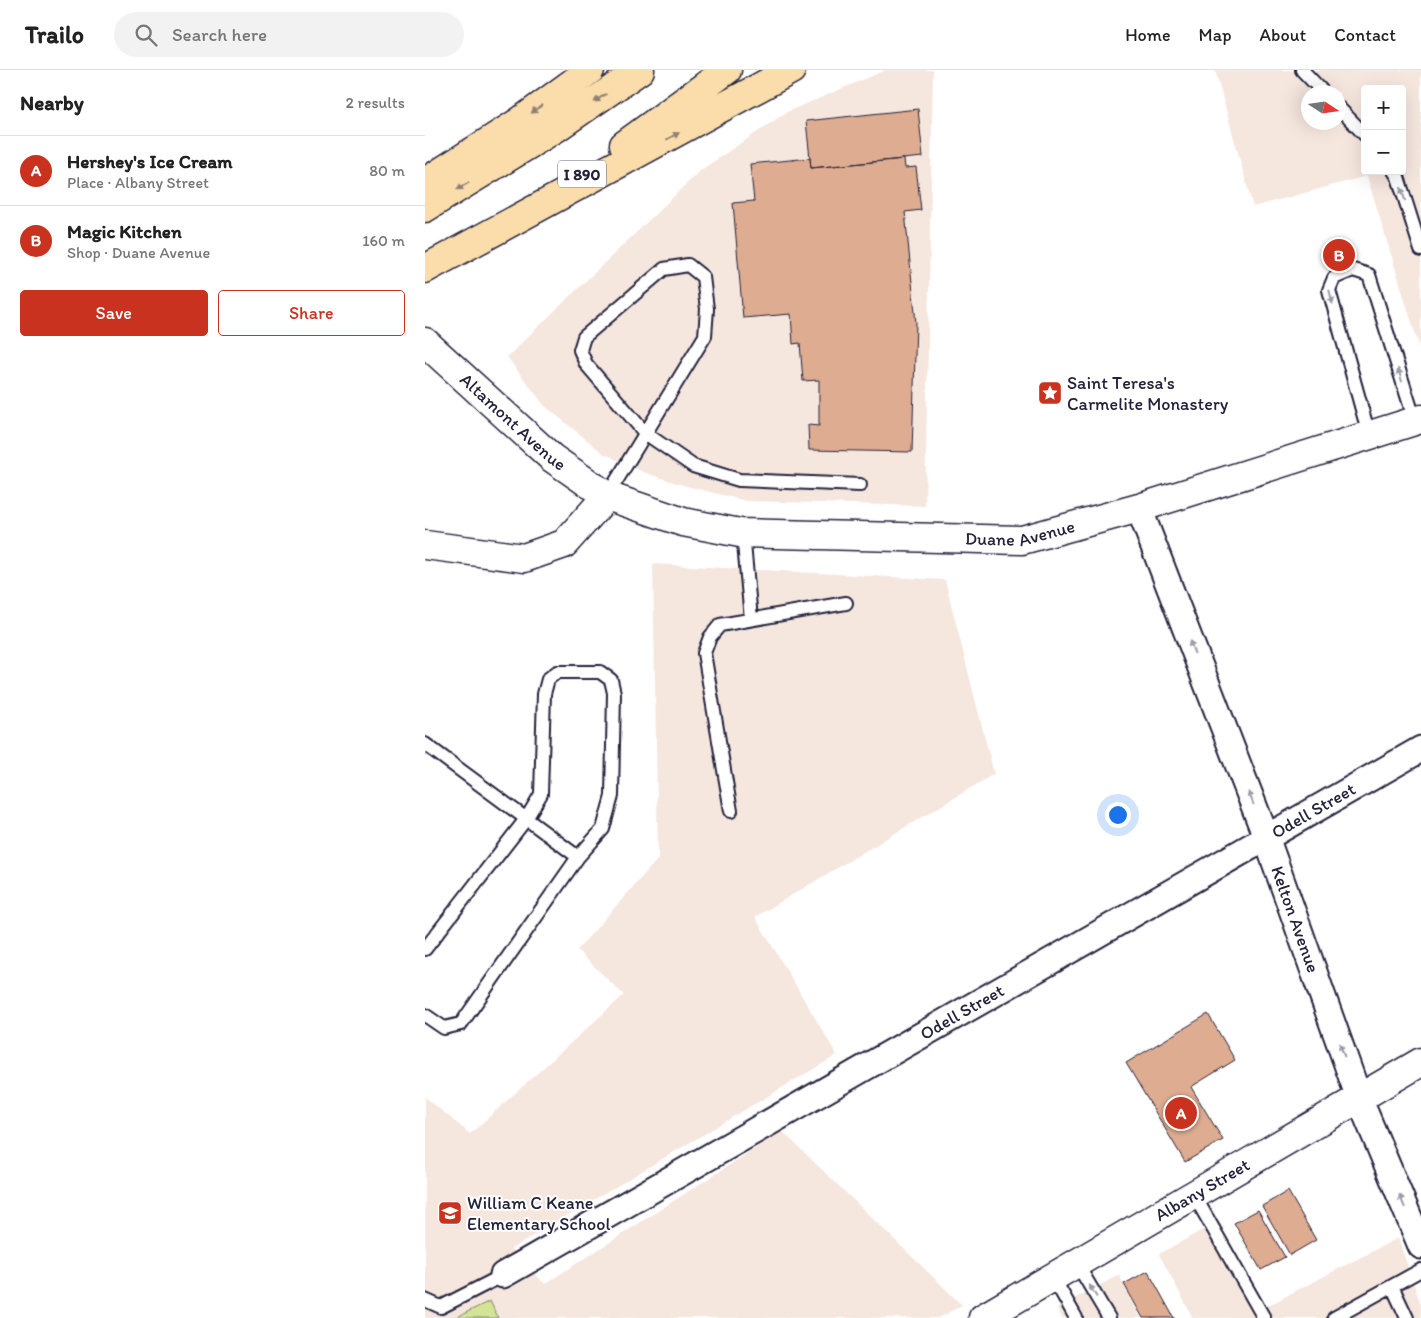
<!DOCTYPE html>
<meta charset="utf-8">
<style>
:root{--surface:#fff;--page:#f2f2f2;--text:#222;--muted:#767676;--line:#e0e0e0;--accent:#c8321e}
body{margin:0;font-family:Itim,sans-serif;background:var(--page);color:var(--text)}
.controls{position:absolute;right:15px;top:15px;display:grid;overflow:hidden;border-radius:5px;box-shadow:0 5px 20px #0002}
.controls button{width:45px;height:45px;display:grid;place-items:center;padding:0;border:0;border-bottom:1px solid var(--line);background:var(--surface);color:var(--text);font:25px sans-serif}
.compass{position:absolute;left:876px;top:15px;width:45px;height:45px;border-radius:50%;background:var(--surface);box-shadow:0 5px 20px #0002;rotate:102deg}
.you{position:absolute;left:692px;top:744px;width:18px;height:18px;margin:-12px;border:4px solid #fff;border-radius:50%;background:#1a73e8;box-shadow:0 0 0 8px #1a73e833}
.badge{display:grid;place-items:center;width:32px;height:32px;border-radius:50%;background:var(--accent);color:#fff;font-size:16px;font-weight:700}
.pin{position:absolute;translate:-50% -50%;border:2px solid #fff;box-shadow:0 1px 5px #0006}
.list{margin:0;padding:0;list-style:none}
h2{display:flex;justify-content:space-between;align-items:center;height:65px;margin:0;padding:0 20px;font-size:21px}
h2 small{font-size:16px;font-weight:400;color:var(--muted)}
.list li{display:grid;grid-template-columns:32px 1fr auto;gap:15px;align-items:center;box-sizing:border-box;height:70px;padding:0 20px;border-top:1px solid var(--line)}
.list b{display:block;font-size:19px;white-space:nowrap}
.list p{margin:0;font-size:16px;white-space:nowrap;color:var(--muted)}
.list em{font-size:16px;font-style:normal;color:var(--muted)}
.actions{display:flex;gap:10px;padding:15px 20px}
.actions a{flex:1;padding:11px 0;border:1px solid var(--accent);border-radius:5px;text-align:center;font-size:18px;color:var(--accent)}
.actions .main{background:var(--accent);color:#fff}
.icon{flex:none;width:28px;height:28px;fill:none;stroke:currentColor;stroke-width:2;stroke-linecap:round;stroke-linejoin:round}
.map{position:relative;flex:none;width:996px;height:1248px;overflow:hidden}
header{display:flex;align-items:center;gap:30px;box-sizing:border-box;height:70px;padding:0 25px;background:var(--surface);border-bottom:1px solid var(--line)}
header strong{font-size:24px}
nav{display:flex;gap:28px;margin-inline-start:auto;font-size:18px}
.search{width:350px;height:45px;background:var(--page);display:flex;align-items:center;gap:12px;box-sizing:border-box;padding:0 18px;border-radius:28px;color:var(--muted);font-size:19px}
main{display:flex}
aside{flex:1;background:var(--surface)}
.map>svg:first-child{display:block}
.built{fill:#f5e6de;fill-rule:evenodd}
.green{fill:#d4e497;stroke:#7b8369}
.building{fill:#deac90;stroke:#22223b}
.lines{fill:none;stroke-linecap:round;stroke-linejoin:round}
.lane-casing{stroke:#22223b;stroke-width:16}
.street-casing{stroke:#22223b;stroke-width:29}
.secondary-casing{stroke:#22223b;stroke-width:31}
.highway-casing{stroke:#22223b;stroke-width:31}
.lane{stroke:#fff;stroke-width:12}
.street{stroke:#fff;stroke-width:25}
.secondary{stroke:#fff;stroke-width:28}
.highway{stroke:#faddab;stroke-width:28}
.oneway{fill:#8e8073}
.oneway2{fill:#9c9ca7}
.labels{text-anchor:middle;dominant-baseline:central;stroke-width:4;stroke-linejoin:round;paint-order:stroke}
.shield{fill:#fff;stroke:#646476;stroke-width:1}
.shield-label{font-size:16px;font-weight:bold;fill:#22223b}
.poi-label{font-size:18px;fill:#22223b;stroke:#fff;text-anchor:start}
.street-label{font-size:18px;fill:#22223b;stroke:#fff}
</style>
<header>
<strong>Trailo</strong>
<div class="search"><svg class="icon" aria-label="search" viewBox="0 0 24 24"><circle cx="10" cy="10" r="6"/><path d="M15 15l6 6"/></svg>Search here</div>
<nav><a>Home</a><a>Map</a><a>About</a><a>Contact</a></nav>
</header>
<main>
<aside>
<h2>Nearby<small>2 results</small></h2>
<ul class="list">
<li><span class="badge">A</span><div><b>Hershey's Ice Cream</b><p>Place · Albany Street</p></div><em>80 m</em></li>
<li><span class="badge">B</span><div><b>Magic Kitchen</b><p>Shop · Duane Avenue</p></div><em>160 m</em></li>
</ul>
<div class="actions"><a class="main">Save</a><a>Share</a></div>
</aside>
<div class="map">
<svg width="996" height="1248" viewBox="0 0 996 1248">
<rect width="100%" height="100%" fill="#fff"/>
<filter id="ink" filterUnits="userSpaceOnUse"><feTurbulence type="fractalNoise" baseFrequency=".02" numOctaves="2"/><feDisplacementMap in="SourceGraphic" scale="10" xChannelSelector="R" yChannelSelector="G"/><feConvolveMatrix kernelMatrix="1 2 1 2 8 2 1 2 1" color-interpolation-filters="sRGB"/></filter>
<g filter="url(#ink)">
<path class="built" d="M461 0H508L500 436 321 431 258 415 218 402 178 383 120 336 82 287 276 100 362 42Z
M790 0H996V282L942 106 828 137ZM940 19H977V101H940ZM884 22H914V52H884Z
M228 494 520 510 569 704 330 847 412 985 86 1179 120 1214 357 1061 537 1235 514 1248H0V1027L45 1064 199 925 152 880 233 789Z
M794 1151 840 1237 973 1168 996 1235V1248H768L734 1184Z
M694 1205 716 1248H637L632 1238Z"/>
<path class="green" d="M65 1231 73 1248H30Z"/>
<path class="building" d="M493 39 498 87 386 98 381 51Z
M385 88 386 98 479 89 480 98 491 97 496 140 480 142 491 253 487 382 384 380 383 355 394 356V310L378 311 375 273 368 274 366 244 318 248 308 133 329 131 325 94Z
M783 944 810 990 766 1017 798 1070 760 1092 701 993Z
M863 1121 891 1170 865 1185 837 1136Z
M833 1140 860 1187 836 1200 809 1153Z
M723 1201 749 1248H718L699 1214Z"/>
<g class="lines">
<defs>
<path id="lane" d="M877 0 898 22
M914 38 940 65
M969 101 973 107 996 180
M944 365 904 220 909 208 928 200 944 205 990 351
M182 426 280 266 282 239 278 207 263 195 239 199 159 267 155 280 161 294 220 363 268 396 314 410 435 415
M318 463 326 549
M0 674 153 787
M306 741 279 583 285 567 295 555 421 533
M0 879 101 749 116 724 119 624 123 609 132 602H175L186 610 189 623 187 726 178 759 153 787 36 954 19 958 0 945
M769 1125 839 1248
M652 1194 684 1248
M628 1207 651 1248
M967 1216 982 1248
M0 1230 16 1237 69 1210
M909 1248 996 1200"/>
<g id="street">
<path id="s1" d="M714 438 841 767 934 1028 996 1176"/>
<path id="s2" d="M78 1205 996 679"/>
</g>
<g id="secondary">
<path id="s3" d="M0 272 127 388 182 426 258 452 315 463 597 470 714 438 996 349"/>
<path d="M0 475 99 488 139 474 182 426"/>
<path id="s4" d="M558 1248 996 992"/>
</g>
<path id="highway" d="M199 75 302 0
M0 112 94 52 165 0
M0 138 131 58 215 0
M0 199 366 0"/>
</defs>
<use href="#lane" class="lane-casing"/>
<use href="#street" class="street-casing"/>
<use href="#secondary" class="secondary-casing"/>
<use href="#highway" class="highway-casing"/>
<use href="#lane" class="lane"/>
<use href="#street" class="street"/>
<use href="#secondary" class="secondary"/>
<use href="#highway" class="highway"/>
</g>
<defs><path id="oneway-solid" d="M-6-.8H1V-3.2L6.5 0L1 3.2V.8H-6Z" transform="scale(1.25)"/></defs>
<g class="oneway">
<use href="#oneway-solid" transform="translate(175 28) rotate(146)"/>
<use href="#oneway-solid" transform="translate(112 39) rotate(145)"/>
<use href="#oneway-solid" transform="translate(248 66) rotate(-28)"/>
<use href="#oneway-solid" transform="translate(38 116) rotate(149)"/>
</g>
<g class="oneway2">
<use href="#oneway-solid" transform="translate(978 124) rotate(-108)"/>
<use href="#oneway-solid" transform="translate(906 227) rotate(76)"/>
<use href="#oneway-solid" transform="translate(975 305) rotate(-107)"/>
<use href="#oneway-solid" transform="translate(767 577) rotate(-111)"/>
<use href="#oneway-solid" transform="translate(826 728) rotate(-111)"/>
<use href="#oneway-solid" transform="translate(917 980) rotate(-110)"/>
<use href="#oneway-solid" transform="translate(977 1131) rotate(-113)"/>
<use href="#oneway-solid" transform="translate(668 1221) rotate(-121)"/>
</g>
</g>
<defs>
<symbol id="sight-square" viewBox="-11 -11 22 22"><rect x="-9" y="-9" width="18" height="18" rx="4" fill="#c8321e" stroke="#fff"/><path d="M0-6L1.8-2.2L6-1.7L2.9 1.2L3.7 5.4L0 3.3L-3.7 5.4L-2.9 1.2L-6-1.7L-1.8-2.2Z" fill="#fff"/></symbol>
<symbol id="school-square" viewBox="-11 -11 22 22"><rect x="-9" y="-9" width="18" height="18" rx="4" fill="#c8321e" stroke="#fff"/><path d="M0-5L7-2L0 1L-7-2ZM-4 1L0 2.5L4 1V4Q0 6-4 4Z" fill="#fff"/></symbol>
</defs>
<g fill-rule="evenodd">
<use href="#sight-square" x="611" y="309" width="28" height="28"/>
<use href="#school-square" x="11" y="1129" width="28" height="28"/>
</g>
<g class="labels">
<rect class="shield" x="133" y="90.5" width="48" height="27" rx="4"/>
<g class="shield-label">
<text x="157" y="104">I 890</text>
</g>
<g class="poi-label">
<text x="642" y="313">Saint Teresa's<tspan x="642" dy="21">Carmelite Monastery</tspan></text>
<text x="42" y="1133">William C Keane<tspan x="42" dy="21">Elementary School</tspan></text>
</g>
<g class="street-label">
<text stroke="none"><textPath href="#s3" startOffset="119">Altamont Avenue</textPath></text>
<text stroke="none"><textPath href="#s3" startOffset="658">Duane Avenue</textPath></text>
<text stroke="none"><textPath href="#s2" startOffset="934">Odell Street</textPath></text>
<text stroke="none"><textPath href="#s1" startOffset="440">Kelton Avenue</textPath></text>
<text stroke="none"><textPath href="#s2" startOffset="529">Odell Street</textPath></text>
<text stroke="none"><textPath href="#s4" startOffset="254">Albany Street</textPath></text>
</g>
</g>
</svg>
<div class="controls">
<button>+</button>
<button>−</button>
</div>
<svg class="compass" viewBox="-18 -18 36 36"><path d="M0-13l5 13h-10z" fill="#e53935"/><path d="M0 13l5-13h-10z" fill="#767676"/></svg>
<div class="you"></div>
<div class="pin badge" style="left:756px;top:1043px">A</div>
<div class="pin badge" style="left:914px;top:185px">B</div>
</div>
</main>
